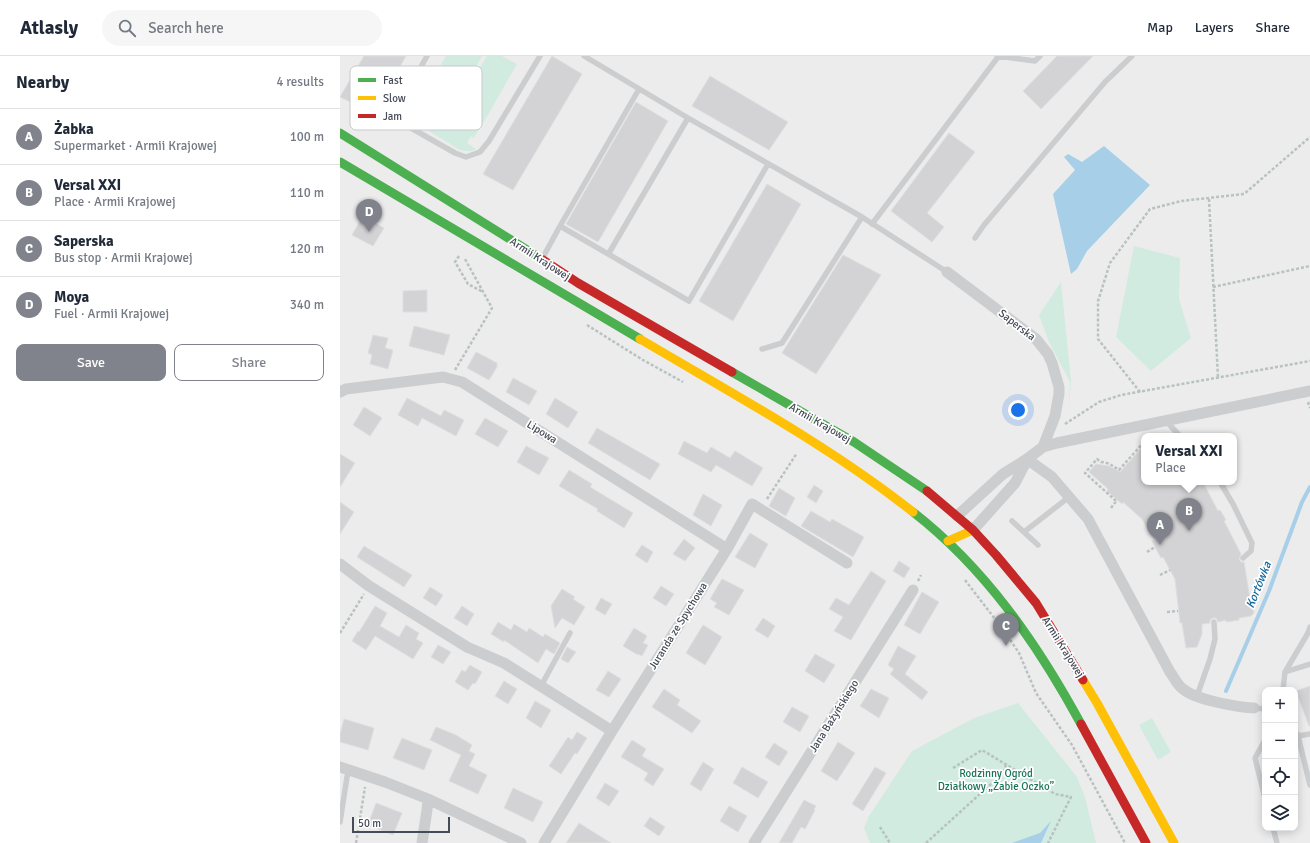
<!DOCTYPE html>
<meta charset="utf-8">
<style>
:root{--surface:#fff;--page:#f6f6f7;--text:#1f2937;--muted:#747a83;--line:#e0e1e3;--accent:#80838b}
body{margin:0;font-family:Signika,sans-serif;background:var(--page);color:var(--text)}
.controls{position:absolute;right:12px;bottom:12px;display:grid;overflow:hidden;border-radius:8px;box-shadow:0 2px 10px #0003}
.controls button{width:36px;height:36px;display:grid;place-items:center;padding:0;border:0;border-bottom:1px solid var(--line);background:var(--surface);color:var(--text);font:20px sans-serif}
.scale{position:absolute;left:12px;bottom:10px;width:98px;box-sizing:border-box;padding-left:4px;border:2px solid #454b57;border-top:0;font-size:11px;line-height:14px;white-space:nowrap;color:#454b57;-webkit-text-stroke:3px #fff;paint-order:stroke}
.you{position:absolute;left:678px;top:354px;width:14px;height:14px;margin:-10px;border:3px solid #fff;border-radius:50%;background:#1a73e8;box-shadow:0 0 0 6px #1a73e833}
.badge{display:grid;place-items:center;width:26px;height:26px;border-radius:50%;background:var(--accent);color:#fff;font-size:13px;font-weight:700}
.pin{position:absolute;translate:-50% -33px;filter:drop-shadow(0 1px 2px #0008)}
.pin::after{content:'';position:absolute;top:21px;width:14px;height:12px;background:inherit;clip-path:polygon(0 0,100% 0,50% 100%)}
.popup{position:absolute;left:801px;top:377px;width:96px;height:52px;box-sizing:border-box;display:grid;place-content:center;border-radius:8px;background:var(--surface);filter:drop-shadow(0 1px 3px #0005);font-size:13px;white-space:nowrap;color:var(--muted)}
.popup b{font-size:15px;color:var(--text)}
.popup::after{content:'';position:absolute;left:50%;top:100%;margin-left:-8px;border:8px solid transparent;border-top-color:var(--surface)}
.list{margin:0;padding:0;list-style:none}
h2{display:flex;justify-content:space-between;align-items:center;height:52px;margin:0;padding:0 16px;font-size:17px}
h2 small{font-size:13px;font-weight:400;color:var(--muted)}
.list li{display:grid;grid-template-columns:26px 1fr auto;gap:12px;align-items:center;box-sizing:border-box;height:56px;padding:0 16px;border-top:1px solid var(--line)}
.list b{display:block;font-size:15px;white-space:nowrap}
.list p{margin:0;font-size:13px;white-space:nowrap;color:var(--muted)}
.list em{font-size:13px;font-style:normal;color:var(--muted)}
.actions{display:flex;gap:8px;padding:12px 16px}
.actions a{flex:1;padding:9px 0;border:1px solid var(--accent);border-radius:8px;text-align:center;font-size:14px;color:var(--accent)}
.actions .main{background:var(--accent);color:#fff}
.icon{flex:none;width:22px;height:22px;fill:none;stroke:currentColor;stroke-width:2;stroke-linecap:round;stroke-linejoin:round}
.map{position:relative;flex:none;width:970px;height:787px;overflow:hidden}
header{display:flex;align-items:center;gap:24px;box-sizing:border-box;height:56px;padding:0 20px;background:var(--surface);border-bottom:1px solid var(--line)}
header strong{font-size:19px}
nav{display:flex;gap:22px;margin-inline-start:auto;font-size:14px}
.search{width:280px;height:36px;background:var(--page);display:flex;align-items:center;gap:10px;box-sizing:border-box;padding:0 14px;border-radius:22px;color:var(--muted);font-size:15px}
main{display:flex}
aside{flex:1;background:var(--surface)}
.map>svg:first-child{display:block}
.green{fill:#d1ebe0}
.water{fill:#a7cfe8}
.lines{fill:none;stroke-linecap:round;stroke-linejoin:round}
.stream{stroke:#a7cfe8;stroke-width:4}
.building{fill:#d3d3d5;stroke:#dededf}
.path{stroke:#b7c2c1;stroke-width:2.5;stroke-dasharray:3 2;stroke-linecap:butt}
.lane{stroke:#cbcdcf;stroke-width:5.5}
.street{stroke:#cbcdcf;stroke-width:11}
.fast{stroke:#4caf50;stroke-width:9}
.slow{stroke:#ffc107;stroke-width:9}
.jam{stroke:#c62828;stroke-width:9}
.labels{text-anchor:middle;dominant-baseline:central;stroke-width:3.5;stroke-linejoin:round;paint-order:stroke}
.street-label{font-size:11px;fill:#454b57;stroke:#fff}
.park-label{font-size:11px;fill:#1a7457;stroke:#fff}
.water-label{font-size:12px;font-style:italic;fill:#12679d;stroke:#fff}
.key{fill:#fff;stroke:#c7c9cd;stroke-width:1}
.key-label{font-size:11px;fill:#454b57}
</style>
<header>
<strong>Atlasly</strong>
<div class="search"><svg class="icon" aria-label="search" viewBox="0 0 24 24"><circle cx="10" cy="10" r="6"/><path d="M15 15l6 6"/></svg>Search here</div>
<nav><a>Map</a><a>Layers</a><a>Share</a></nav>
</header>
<main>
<aside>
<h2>Nearby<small>4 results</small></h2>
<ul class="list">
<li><span class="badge">A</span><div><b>Żabka</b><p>Supermarket · Armii Krajowej</p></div><em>100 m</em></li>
<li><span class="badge">B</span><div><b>Versal XXI</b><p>Place · Armii Krajowej</p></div><em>110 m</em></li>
<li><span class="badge">C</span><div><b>Saperska</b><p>Bus stop · Armii Krajowej</p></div><em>120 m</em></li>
<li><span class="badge">D</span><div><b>Moya</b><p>Fuel · Armii Krajowej</p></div><em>340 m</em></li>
</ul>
<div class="actions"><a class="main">Save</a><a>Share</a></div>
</aside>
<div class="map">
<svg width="970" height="787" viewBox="0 0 970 787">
<rect width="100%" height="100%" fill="#edecec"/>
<path class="green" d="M106 0H142L114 48 117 49 147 0H162L177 8 142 69 133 64 131 68 139 73 134 82 131 80 127 87 136 93C132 96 126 95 120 94L74 66 72 58Z
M794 190 840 202 839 243 851 282 811 315 776 281Z
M721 226 731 325 729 354 730 326 709 286 699 259Z
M678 647 737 721 745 741 756 787H530L524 772 529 760 572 695 634 662Z
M812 662 831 696 818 704 799 669Z"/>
<path class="water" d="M764 90 810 129 747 195 737 213 731 218 713 138 735 114 724 101 728 98 742 106Z
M711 765 701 787H672L700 777Z"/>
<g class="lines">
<path class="stream" d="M886 635 929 535 962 446 970 431"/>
</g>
<path class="building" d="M24 0H66L33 57 0 41Z
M212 0 242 18 173 134 143 118Z
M717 0H753L701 53 683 35Z
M370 20 448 66 429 94 352 50Z
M296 46 328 65 258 186 226 168Z
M609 77 635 96 587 157 604 171 592 186 551 155Z
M427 128 461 148 393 265 359 245Z
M23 160 44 172 33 190 12 179Z
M503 199 541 219 476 318 442 297Z
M87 234V256H63V235Z
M74 270 110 279 104 299 69 290Z
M33 279 48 282 45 292 53 294 48 313 30 308 32 299 28 297Z
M136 296 157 307V311L149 324 127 312Z
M173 322 197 335 189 349 166 336Z
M67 342 101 360 104 354 124 364 116 380 82 362 78 370 58 359Z
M215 342 238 356 228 372 206 358Z
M24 351 42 362 30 380 13 369Z
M145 362 168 375 158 391 135 378Z
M257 372 320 408 310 424 248 387Z
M344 385 367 397 371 391 390 402 395 395 423 412 412 430 376 409 371 416 338 398Z
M804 389V426H863L878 455 880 454 886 464 884 465 901 498 899 503 901 506H904L910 543 912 542 914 557 911 560 899 562V564L886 566V564L878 566 876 562H873L870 564V567L862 568V578L857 591 846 592 842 567H840L835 523 823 501 821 502 815 491 812 485 814 484 802 463 783 446 782 448 767 435 768 433 749 416 756 408 769 410 780 416Z
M186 390 209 402 199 419 177 406Z
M0 398 15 407 0 431Z
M229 414 252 428 250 431 293 457 284 472 257 455 258 453 219 430Z
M474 429 483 435 476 447 467 441Z
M439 432 455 442 446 460 429 450Z
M363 438 382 449 371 470 353 459Z
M0 446 14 456 0 478Z
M471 455 490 466 492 463 524 481 513 501 461 470Z
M410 477 428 488 415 512 395 501Z
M344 483 355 492 345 505 333 498Z
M302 489 313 496 307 507 295 499Z
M24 490 72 519 64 531 17 501Z
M559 505 570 512 564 522 553 515Z
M531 515 546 525 511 584 494 575 503 561 489 553 496 542 509 549Z
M382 523 404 534 389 559 374 551 377 547 370 543Z
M321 530 334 538 326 550 313 542Z
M90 531 103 539 96 550 83 542Z
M222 533 235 541 233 543 245 551 234 569 222 562 215 572 211 550Z
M582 536 599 546 580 578 564 569Z
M261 542 272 548 265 559 255 553Z
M35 550 47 557 40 570 59 581 66 569 79 577 76 583 83 587 73 603 35 580 26 594 12 585 18 575 19 576Z
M122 550 134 558 127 570 114 562Z
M423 562 435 570 428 582 415 574Z
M158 566 171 574 174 568 187 576 189 572 203 581 205 578 220 587 214 598 206 593 198 607 164 584V586L151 578Z
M363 569 382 581 365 609 346 597Z
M294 572 307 580 303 587 308 589 302 600 298 598V599L283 590Z
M98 589 111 596 103 608 91 601Z
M558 590 576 600 565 618 588 636 582 644 550 618 554 613 548 609Z
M227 591 236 596 228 607 221 603Z
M475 598 495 609 484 627 465 615Z
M130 609 142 616 135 628 133 627 128 634 115 626 122 614 125 616Z
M268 615 281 623 269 641 256 634Z
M164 625 177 633 168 648 155 640Z
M970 630V670H969L956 635Z
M324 633 340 644 337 649 361 665 352 677 312 651Z
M531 633 549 642 539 662 520 650Z
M195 645 211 654 201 672 186 662Z
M452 651 469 660 460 676 443 666Z
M4 663 34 672 28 694 0 686V678Z
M96 671 116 679 132 689 129 695 135 698 129 710 147 719 138 738 109 725 121 699 90 684Z
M237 676 247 682 237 698 235 697 221 718 209 710 228 681 232 684Z
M62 682 92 694 84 714 53 702Z
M292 684 306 693 302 700 324 713 313 730 304 724 308 717 281 701Z
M498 686 515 697 497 725 481 715Z
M434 687 448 696 439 710 425 701Z
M363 706 374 713 361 735 350 728Z
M402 711 428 726 418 742 393 727Z
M535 711 546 717 523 755 512 748Z
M265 727 279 735 269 750 256 742Z
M173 732 203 746 193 766 164 752Z
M464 744 476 750 474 753 475 754 465 773 461 771 452 787H439Z
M36 747 62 757 53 779 28 769Z
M389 750 407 760 398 776 380 765Z
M310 761 325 771 319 780 304 770Z
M239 767 271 787H226Z"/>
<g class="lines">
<path class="path" d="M869 143 878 322
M119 200 115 206 128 228 143 236
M873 231 970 210
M247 269 303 304 343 326
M115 314 152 252 125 203
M800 336 758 283V245L770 207 810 153 841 145 904 138 970 81
M968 346 970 352
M725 368 759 346 781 339 970 305
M427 443 457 397
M776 445 745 417 757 403 761 406C768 406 773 410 779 414L804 386
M771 452 777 444
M807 496 815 491
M820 519 830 514
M625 524 665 576 679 597 696 637 732 689 785 787
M578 525 581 519
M827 556 838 555
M0 577 24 538
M613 712 642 694 715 738 731 741 708 787
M540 771 550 787
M16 787 25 731
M586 787 663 717 666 709"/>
<path class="lane" d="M87 0 61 47 63 63 71 72 115 97 126 101 140 96 149 85 200 0
M244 0 348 62 522 161 607 216
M657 0 695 5 700 0
M299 33 220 170 349 245 428 108
M532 168 658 1
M635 182 644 169 765 26 792 0
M269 197 348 62
M202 203 220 170
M422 293 442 287 522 161
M826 365 840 380
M880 426 893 448 912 487 911 495 903 502
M672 465 698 489
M684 476 729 441
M945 616 970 608
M201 630 230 577
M943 634 945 616 968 577 970 571
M857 640 870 603 875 583 874 566
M914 652 925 653
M955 675 958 680 970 678
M958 680 970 729
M925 684 915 702 925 742
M0 766 7 721 9 714
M933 772 937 787"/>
<path class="street" d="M607 216 696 283 708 298 712 307 719 331V338L715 360 703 391 687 403 663 418 617 460
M0 336 6 333 103 321 122 326 387 493
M703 391 717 387 970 335
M687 403 712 421 748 463 830 616C834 621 837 629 843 633 856 644 897 651 914 652
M633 474 675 427 687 404
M0 508 29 530 127 591 164 607 272 675
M0 711 45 726 88 743 181 787
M82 787 87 754 88 743
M204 787 272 675 387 493 412 448 507 507
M414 787 573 534"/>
<path class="fast" d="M0 77 200 202
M0 106 300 283
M392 316 514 386 587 435
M573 456C645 512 697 587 741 668"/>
<path class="slow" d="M300 283C393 338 488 389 573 456
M608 485 633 474
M743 624 757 647 834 787"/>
<path class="jam" d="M200 202 238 227 392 316
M587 435 633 474 656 499 696 547 743 624
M741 668 806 787"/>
</g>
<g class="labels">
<g class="street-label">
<text transform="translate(200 203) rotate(33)">Armii Krajowej</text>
<text transform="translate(677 269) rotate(38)">Saperska</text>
<text transform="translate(480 367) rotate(30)">Armii Krajowej</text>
<text transform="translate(202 376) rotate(32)">Lipowa</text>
<text transform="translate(338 570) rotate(-58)">Juranda ze Spychowa</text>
<text transform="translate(723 591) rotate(58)">Armii Krajowej</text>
<text transform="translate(494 660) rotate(-58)">Jana Bażyńskiego</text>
</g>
<g class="park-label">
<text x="656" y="717">Rodzinny Ogród<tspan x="656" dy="13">Działkowy „Żabie Oczko”</tspan></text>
</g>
<g class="water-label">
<text transform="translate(919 529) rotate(-68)">Kortówka</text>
</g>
</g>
<rect x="10" y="10" width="132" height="64" rx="6" class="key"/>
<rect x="18" y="22" width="18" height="4" fill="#4caf50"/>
<rect x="18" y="40" width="18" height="4" fill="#ffc107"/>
<rect x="18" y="58" width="18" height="4" fill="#c62828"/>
<g class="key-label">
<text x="43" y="28">Fast</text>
<text x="43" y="46">Slow</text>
<text x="43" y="64">Jam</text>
</g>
</svg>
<div class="controls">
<button>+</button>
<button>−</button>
<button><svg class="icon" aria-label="locate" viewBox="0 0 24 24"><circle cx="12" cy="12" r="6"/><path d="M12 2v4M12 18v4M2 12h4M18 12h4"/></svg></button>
<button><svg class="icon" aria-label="layers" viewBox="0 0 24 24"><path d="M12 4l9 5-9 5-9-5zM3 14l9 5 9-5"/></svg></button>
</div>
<div class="scale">50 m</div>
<div class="you"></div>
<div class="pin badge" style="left:820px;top:489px">A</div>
<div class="pin badge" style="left:849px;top:475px">B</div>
<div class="popup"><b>Versal XXI</b>Place</div>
<div class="pin badge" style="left:666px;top:590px">C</div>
<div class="pin badge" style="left:29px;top:176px">D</div>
</div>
</main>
